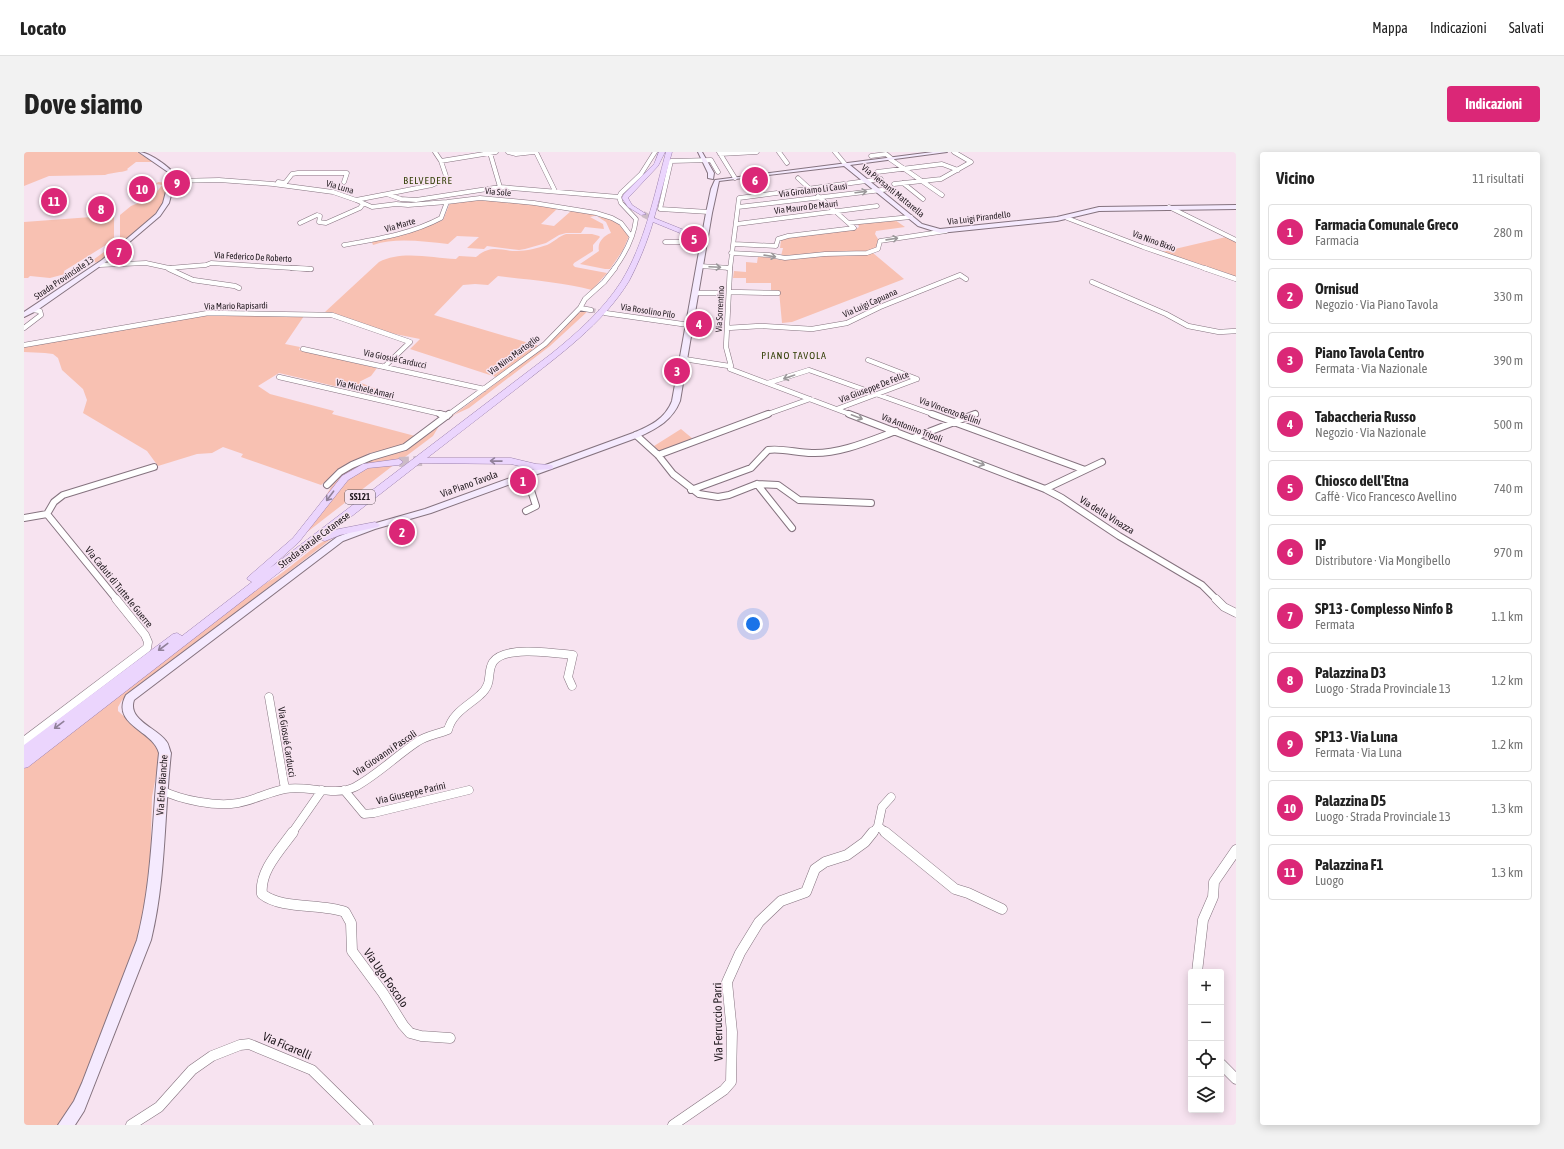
<!DOCTYPE html>
<html lang="it">
<meta charset="utf-8">
<style>
:root{--surface:#fff;--page:#f2f2f2;--text:#222;--muted:#767676;--line:#e0e0e0;--accent:#db2777}
body{margin:0;font-family:"Asap Condensed",sans-serif;background:var(--page);color:var(--text)}
.controls{position:absolute;right:12px;bottom:12px;display:grid;overflow:hidden;border-radius:4px;box-shadow:0 2px 10px #0003}
.controls button{width:36px;height:36px;display:grid;place-items:center;padding:0;border:0;border-bottom:1px solid var(--line);background:var(--surface);color:var(--text);font:20px sans-serif}
.you{position:absolute;left:729px;top:472px;width:14px;height:14px;margin:-10px;border:3px solid #fff;border-radius:50%;background:#1a73e8;box-shadow:0 0 0 6px #1a73e833}
.badge{display:grid;place-items:center;width:26px;height:26px;border-radius:50%;background:var(--accent);color:#fff;font-size:13px;font-weight:700}
.pin{position:absolute;translate:-50% -50%;border:2px solid #fff;box-shadow:0 1px 4px #0006}
.list{margin:0;padding:0;list-style:none}
h2{display:flex;justify-content:space-between;align-items:center;height:52px;margin:0;padding:0 16px;font-size:17px}
h2 small{font-size:13px;font-weight:400;color:var(--muted)}
.list li{display:grid;grid-template-columns:26px 1fr auto;gap:12px;align-items:center;box-sizing:border-box;height:56px;margin:0 8px 8px;padding:0 8px;border:1px solid var(--line);border-radius:4px}
.list b{display:block;font-size:15px;white-space:nowrap}
.list p{margin:0;font-size:13px;white-space:nowrap;color:var(--muted)}
.list em{font-size:13px;font-style:normal;color:var(--muted)}
.icon{flex:none;width:22px;height:22px;fill:none;stroke:currentColor;stroke-width:2;stroke-linecap:round;stroke-linejoin:round}
.map{position:relative;flex:none;width:1212px;height:973px;overflow:hidden;border-radius:4px}
header{display:flex;align-items:center;gap:24px;box-sizing:border-box;height:56px;padding:0 20px;background:var(--surface);border-bottom:1px solid var(--line)}
header strong{font-size:19px}
nav{display:flex;gap:22px;margin-inline-start:auto;font-size:14px}
.intro{display:flex;align-items:center;justify-content:space-between;box-sizing:border-box;height:96px;padding:0 24px}
h1{margin:0;font-size:28px}
.button{padding:10px 18px;border-radius:4px;background:var(--accent);color:#fff;font-size:14px;font-weight:700}
main{display:flex;gap:24px;padding:0 24px}
aside{flex:1;background:var(--surface);border-radius:4px;box-shadow:0 2px 10px #0003}
.map>svg:first-child{display:block}
.green{fill:#f8c1b2}
.lines{fill:none;stroke-linecap:round;stroke-linejoin:round}
.street-tunnel{stroke:#ccbbc6;stroke-width:4.5;stroke-dasharray:4.5 2.5;stroke-linecap:butt}
.primary-tunnel-far1{stroke:#ccbbc6;stroke-width:6;stroke-dasharray:6 3;stroke-linecap:butt}
.primary-tunnel{stroke:#ccbbc6;stroke-width:10;stroke-dasharray:10 4.5;stroke-linecap:butt}
.street-far4-casing{stroke:#85737f;stroke-width:5}
.street-far3-casing{stroke:#85737f;stroke-width:5.5}
.street-far2-casing{stroke:#85737f;stroke-width:8}
.street-far1-casing{stroke:#85737f;stroke-width:9}
.street-casing{stroke:#85737f;stroke-width:11}
.secondary-casing{stroke:#85737f;stroke-width:2}
.primary-casing{stroke:#9c81ae;stroke-width:1}
.street-far4{stroke:#fff;stroke-width:4}
.street-far3{stroke:#fff;stroke-width:4.5}
.street-far2{stroke:#fff;stroke-width:6}
.street-far1{stroke:#fff;stroke-width:8}
.street{stroke:#fff;stroke-width:10}
.secondary{fill:#f5eafe;fill-rule:evenodd}
.primary{fill:#ebd5fd;fill-rule:evenodd}
.oneway{stroke:#9b989a}
.oneway2{stroke:#908099}
.labels{text-anchor:middle;dominant-baseline:central;stroke-width:3;stroke-linejoin:round;paint-order:stroke}
.far-street-label{font-size:9px;fill:#20191e;stroke:#f7e3f0}
.shield{fill:#f7e3f0;stroke:#60565d;stroke-width:1}
.shield-label{font-size:9px;font-weight:bold;fill:#20191e}
.far-quarter-label{font-size:10px;letter-spacing:1px;fill:#313e04;stroke:#f7e3f0}
.street-label{font-size:10px;fill:#20191e;stroke:#f7e3f0}
.near-street-label{font-size:12px;fill:#20191e;stroke:#f7e3f0}
</style>
<header>
<strong>Locato</strong>
<nav><a>Mappa</a><a>Indicazioni</a><a>Salvati</a></nav>
</header>
<div class="intro"><h1>Dove siamo</h1><a class="button">Indicazioni</a></div>
<main>
<div class="map">
<svg width="1212" height="973" viewBox="0 0 1212 973">
<rect width="100%" height="100%" fill="#f7e3f0"/>
<path class="green" d="M0 0H113L130 10H112L103 17 104 18C96 21 89 20 81 23L25 24 0 34Z
M134 30 145 31 138 52 130 63 76 110 65 111 99 86H96V63L107 54 129 45 138 33 132 32Z
M452 47 504 51 534 56 517 72 530 74 547 59 573 62 574 63 566 65 579 72 580 77 561 75 557 81H542L535 83 522 91 501 97 495 98 463 94 460 97 443 96 455 85 433 84 424 92C400 90 373 85 349 93L348 90 419 68 426 51Z
M81 64H90V88L40 119 41 122 26 126 6 124 4 126H0V70Z
M574 65C592 66 594 71 605 84L599 98 586 117H581L556 112 575 99C573 91 579 84 587 81L582 70Z
M871 68 881 75 852 79 851 82 854 87 853 95 848 99 757 104 759 96H756L757 88 766 85 832 77 835 75 834 72Z
M542 82H568L575 84 576 85 569 93V99L550 111 549 113 551 115 583 121 568 138C538 130 505 128 474 124L464 133 451 132 439 133 410 163 515 194 472 225 386 197 396 187 361 180 301 160 355 110C377 98 408 106 432 107L435 104 452 105C468 92 475 99 493 99 502 99 514 96 523 93 530 90 535 84 542 82Z
M1202 85 1212 90V126L1138 100Z
M849 101 880 127 768 170 758 171 755 139H747V131H722V126H709L710 119 722 120V110L733 111 734 104 758 108 807 103Z
M559 159H564L526 194 445 256 432 262 415 274 409 284 377 308 342 312 301 346 310 329 329 314 348 307 387 295 523 193 539 178 553 162Z
M185 162 280 164 261 192 276 195 275 198 353 216 347 224 335 230 352 237 344 242 255 221 234 234 246 242 310 259 308 262 391 284 380 293 343 302V305L324 312 297 333 217 305 219 302 199 295 188 301 173 302 134 314 123 299 59 261 63 248 59 237 38 218 34 206 29 202 21 201 0 200V195Z
M657 277 669 287 638 299H635L630 294Z
M371 312 278 384 322 328 342 316Z
M315 381 98 548 94 555V559L132 593 136 603 128 645 126 720 120 766 115 788 47 958 35 973H0V617L238 433C266 420 286 393 315 381Z"/>
<g class="lines">
<path class="street-tunnel" d="M567 158 581 161"/>
<path class="primary-tunnel-far1" d="M619 62 630 68"/>
<path class="primary-tunnel" d="M375 310 398 309"/>
<defs>
<path id="street-far4" d="M484 0 492 2 510 0
M512 0 531 39
M695 0 711 26
M755 0 763 11
M811 0 821 12
M466 1 476 35
M696 2 733 0
M847 4 862 2 868 7
M866 7 918 43
M417 9 472 0
M853 20 918 12 934 18
M774 26 786 37
M149 29 195 28 249 32 309 40 332 48 363 42 377 47 392 48 476 35 595 45
M254 30 261 31 268 22 274 21H323L320 30
M879 31 899 47
M870 32 917 27 947 10 930 0
M363 42 408 33 420 28 422 24 417 9 411 0
M794 44 830 76
M332 48 348 55 372 52 384 53 423 50 456 46 510 51 572 61 588 66 597 71 607 84
M714 55 866 37
M1145 55 1212 88
M685 60 636 57 647 9 687 8 694 20
M1043 66 1119 95 1183 117
M276 71 293 63 296 64 295 70 302 71 336 56 339 52
M825 71 887 65
M713 72 853 54
M641 90H681
M710 92 752 94 754 87 764 84 830 76
M320 93C353 87 387 82 417 66L423 50
M707 101 745 103 761 106 801 102 843 101 854 97 856 89 922 79
M76 113 122 111 145 116 182 113 187 111 285 117
M676 114 706 116
M590 117C601 102 610 85 612 67L597 51 595 45 597 41 617 22 631 0
M706 117 715 46 857 27"/>
<path id="street-far3" d="M144 116H146
M268 116 287 117
M704 116H706
M706 116 702 195 707 214
M1180 116 1212 127
M145 117 169 128 211 134 215 136
M1068 130 1142 162 1164 174 1195 180 1212 179
M705 140 754 141
M671 141H695
M556 156 567 158
M581 161 665 173
M0 176 17 163 16 159 10 158
M703 176 736 174 788 177 823 171 856 155 936 123 942 127
M0 193 184 161 308 163 386 190 360 215
M279 197 460 237
M660 207 705 214
M844 208 893 227
M706 217 828 263
M255 225 421 263
M744 231 785 218 911 263
M813 257 893 227
M424 263 521 192 556 156 561 147 580 130 591 116
M741 263 786 247
M948 263 952 262"/>
<path id="street-far2" d="M416 262 423 264
M825 262 1021 337 1038 346 1095 384 1178 433 1193 448
M908 262 1061 318
M612 283 634 303 649 322 675 342 694 345 705 343 733 332 754 333 775 348 847 351
M889 286 951 262
M634 303 744 262
M502 323 512 354 502 359
M733 332 768 376
M303 333 316 320 328 313 347 305 381 295 425 262
M1021 337 1078 310
M667 338 727 316 744 298C759 296 773 301 788 301 816 302 845 289 872 279
M23 362 30 350 39 343 130 315
M23 362 93 448
M0 366 23 362"/>
<path id="street-far1" d="M1192 447 1200 455 1212 461
M245 545 261 637
M0 589 123 496 124 490 121 483 92 447
M137 638C157 648 192 655 214 651 230 648 245 640 261 637 284 633 310 645 331 635 353 623 372 604 393 590 401 584 414 582 424 578 428 561 444 554 456 543 470 531 462 521 469 510 481 493 531 501 549 503L544 525 548 534
M320 638 340 662 350 661 445 638
M854 674 862 681
M268 681 298 638
M849 681 854 674 858 655 867 645"/>
<path id="street" d="M269 680C257 697 235 719 238 742 258 758 297 751 321 760L327 771 328 799 359 841 379 873 386 881 397 884 426 886
M861 680 931 737 944 741 978 757
M1173 820 1179 768 1189 745 1190 730 1212 698
M1197 912 1212 927
M107 973 135 955 168 918 188 904 216 893 225 892 288 918 344 973
M649 973 700 938 707 930 708 880 703 830 716 801 735 770 757 749 782 740 791 717 801 710 823 703 841 690 849 680"/>
<path id="secondary" d="M115 0C125 0 146 15 152 24L145 51 136 64 82 110 12 159 0 165V160L78 108 132 62 139 51 146 24 144 20Z
M674 0H678L690 21 689 27 684 26V21Z
M909 0H923L826 13 898 72 916 77 1033 65 1075 55 1212 53V57L1075 59 1033 69 916 81 894 74 820 14 695 29 688 61 656 249C648 269 633 276 615 285L407 361 351 377 319 389 110 548C103 568 133 576 142 589 145 592 145 597 147 601 140 663 142 727 127 788L60 959 51 973H34L50 949 58 931 113 788C129 727 128 663 135 601 129 578 86 573 102 543L313 385 345 373 401 357 609 281C626 274 641 267 648 249L682 61 687 37 691 28Z"/>
<path id="primary" d="M635 0H641L634 14 604 46 608 53 622 62 617 63 604 55 598 46 600 42 630 12Z
M642 0H648L630 66 660 78 683 83V85L656 81 629 70C623 90 615 110 605 129 579 172 535 203 496 234 465 258 434 282 403 306H487L512 312 528 313 529 315 528 317 512 318 487 312 396 311 310 378 351 370 356 373 354 375 316 383 301 389 297 388 4 615 0 616V593L149 482 153 481 158 484 228 430 223 427 224 425 269 386 318 324 339 312 375 307 379 310 375 313 344 316 324 328 275 390 246 416 527 202C553 181 579 158 597 130 621 91 630 44 642 0Z"/>
</defs>
<use href="#street-far4" class="street-far4-casing"/>
<use href="#street-far3" class="street-far3-casing"/>
<use href="#street-far2" class="street-far2-casing"/>
<use href="#street-far1" class="street-far1-casing"/>
<use href="#street" class="street-casing"/>
<use href="#secondary" class="secondary-casing"/>
<use href="#primary" class="primary-casing"/>
<use href="#street-far4" class="street-far4"/>
<use href="#street-far3" class="street-far3"/>
<use href="#street-far2" class="street-far2"/>
<use href="#street-far1" class="street-far1"/>
<use href="#street" class="street"/>
<use href="#secondary" class="secondary"/>
<use href="#primary" class="primary"/>
</g>
<defs><path id="oneway-shaft" d="M-6 0H5M1.5-3L5.5 0L1.5 3" fill="none" stroke-width="1.6" stroke-linecap="round" stroke-linejoin="round"/></defs>
<g class="oneway">
<use href="#oneway-shaft" transform="translate(837 40) rotate(-7)"/>
<use href="#oneway-shaft" transform="translate(868 87) rotate(-8)"/>
<use href="#oneway-shaft" transform="translate(746 104) rotate(8)"/>
<use href="#oneway-shaft" transform="translate(691 115) rotate(3)"/>
<use href="#oneway-shaft" transform="translate(765 225) rotate(161)"/>
<use href="#oneway-shaft" transform="translate(833 265) rotate(21)"/>
<use href="#oneway-shaft" transform="translate(955 311) rotate(21)"/>
</g>
<g class="oneway2">
<use href="#oneway-shaft" transform="translate(472 309) rotate(-179)"/>
<use href="#oneway-shaft" transform="translate(306 344) rotate(127)"/>
<use href="#oneway-shaft" transform="translate(139 495) rotate(143)"/>
<use href="#oneway-shaft" transform="translate(35 573) rotate(143)"/>
</g>
<g class="labels">
<g class="far-street-label">
<text transform="translate(316 35) rotate(16)">Via Luna</text>
<text transform="translate(789 38) rotate(-7)">Via Girolamo Li Causi</text>
<text transform="translate(869 39) rotate(39)">Via Piersanti Mattarella</text>
<text transform="translate(474 40) rotate(5)">Via Sole</text>
<text transform="translate(782 55) rotate(-7)">Via Mauro De Mauri</text>
<text transform="translate(955 66) rotate(-7)">Via Luigi Pirandello</text>
<text transform="translate(376 73) rotate(-16)">Via Marte</text>
<text transform="translate(1130 89) rotate(20)">Via Nino Bixio</text>
<text transform="translate(229 105) rotate(3)">Via Federico De Roberto</text>
<text transform="translate(40 126) rotate(-34)">Strada Provinciale 13</text>
<text transform="translate(846 151) rotate(-24)">Via Luigi Capuana</text>
<text transform="translate(212 154) rotate(-1)">Via Mario Rapisardi</text>
<text transform="translate(696 157) rotate(-87)">Via Sorrentino</text>
<text transform="translate(624 159) rotate(9)">Via Rosolino Pilo</text>
<text transform="translate(490 203) rotate(-36)">Via Nino Martoglio</text>
<text transform="translate(371 207) rotate(12)">Via Giosué Carducci</text>
<text transform="translate(850 235) rotate(-21)">Via Giuseppe De Felice</text>
<text transform="translate(341 237) rotate(13)">Via Michele Amari</text>
<text transform="translate(926 259) rotate(20)">Via Vincenzo Bellini</text>
<text transform="translate(888 276) rotate(21)">Via Antonino Tripoli</text>
</g>
<rect class="shield" x="321" y="338" width="30" height="14" rx="3"/>
<g class="shield-label">
<text x="336" y="345">SS121</text>
</g>
<g class="far-quarter-label">
<text x="404" y="28">BELVEDERE</text>
<text x="770" y="203">PIANO TAVOLA</text>
</g>
<g class="street-label">
<text transform="translate(445 332) rotate(-20)">Via Piano Tavola</text>
<text transform="translate(1083 363) rotate(32)">Via della Vinazza</text>
<text transform="translate(290 388) rotate(-37)">Strada statale Catanese</text>
<text transform="translate(95 435) rotate(51)">Via Caduti di Tutte le Guerre</text>
<text transform="translate(263 590) rotate(81)">Via Giosué Carducci</text>
<text transform="translate(361 601) rotate(-34)">Via Giovanni Pascoli</text>
<text transform="translate(138 633) rotate(-86)">Via Erbe Bianche</text>
<text transform="translate(387 641) rotate(-13)">Via Giuseppe Parini</text>
</g>
<g class="near-street-label">
<text transform="translate(362 826) rotate(55)">Via Ugo Foscolo</text>
<text transform="translate(694 870) rotate(-91)">Via Ferruccio Parri</text>
<text transform="translate(263 894) rotate(23)">Via Ficarelli</text>
</g>
</g>
</svg>
<div class="controls">
<button>+</button>
<button>−</button>
<button><svg class="icon" aria-label="locate" viewBox="0 0 24 24"><circle cx="12" cy="12" r="6"/><path d="M12 2v4M12 18v4M2 12h4M18 12h4"/></svg></button>
<button><svg class="icon" aria-label="layers" viewBox="0 0 24 24"><path d="M12 4l9 5-9 5-9-5zM3 14l9 5 9-5"/></svg></button>
</div>
<div class="you"></div>
<div class="pin badge" style="left:499px;top:329px">1</div>
<div class="pin badge" style="left:378px;top:380px">2</div>
<div class="pin badge" style="left:653px;top:219px">3</div>
<div class="pin badge" style="left:675px;top:172px">4</div>
<div class="pin badge" style="left:670px;top:87px">5</div>
<div class="pin badge" style="left:731px;top:28px">6</div>
<div class="pin badge" style="left:95px;top:100px">7</div>
<div class="pin badge" style="left:77px;top:57px">8</div>
<div class="pin badge" style="left:153px;top:31px">9</div>
<div class="pin badge" style="left:118px;top:37px">10</div>
<div class="pin badge" style="left:30px;top:49px">11</div>
</div>
<aside>
<h2>Vicino<small>11 risultati</small></h2>
<ul class="list">
<li><span class="badge">1</span><div><b>Farmacia Comunale Greco</b><p>Farmacia</p></div><em>280 m</em></li>
<li><span class="badge">2</span><div><b>Ornisud</b><p>Negozio · Via Piano Tavola</p></div><em>330 m</em></li>
<li><span class="badge">3</span><div><b>Piano Tavola Centro</b><p>Fermata · Via Nazionale</p></div><em>390 m</em></li>
<li><span class="badge">4</span><div><b>Tabaccheria Russo</b><p>Negozio · Via Nazionale</p></div><em>500 m</em></li>
<li><span class="badge">5</span><div><b>Chiosco dell'Etna</b><p>Caffè · Vico Francesco Avellino</p></div><em>740 m</em></li>
<li><span class="badge">6</span><div><b>IP</b><p>Distributore · Via Mongibello</p></div><em>970 m</em></li>
<li><span class="badge">7</span><div><b>SP13 - Complesso Ninfo B</b><p>Fermata</p></div><em>1.1 km</em></li>
<li><span class="badge">8</span><div><b>Palazzina D3</b><p>Luogo · Strada Provinciale 13</p></div><em>1.2 km</em></li>
<li><span class="badge">9</span><div><b>SP13 - Via Luna</b><p>Fermata · Via Luna</p></div><em>1.2 km</em></li>
<li><span class="badge">10</span><div><b>Palazzina D5</b><p>Luogo · Strada Provinciale 13</p></div><em>1.3 km</em></li>
<li><span class="badge">11</span><div><b>Palazzina F1</b><p>Luogo</p></div><em>1.3 km</em></li>
</ul>
</aside>
</main>
